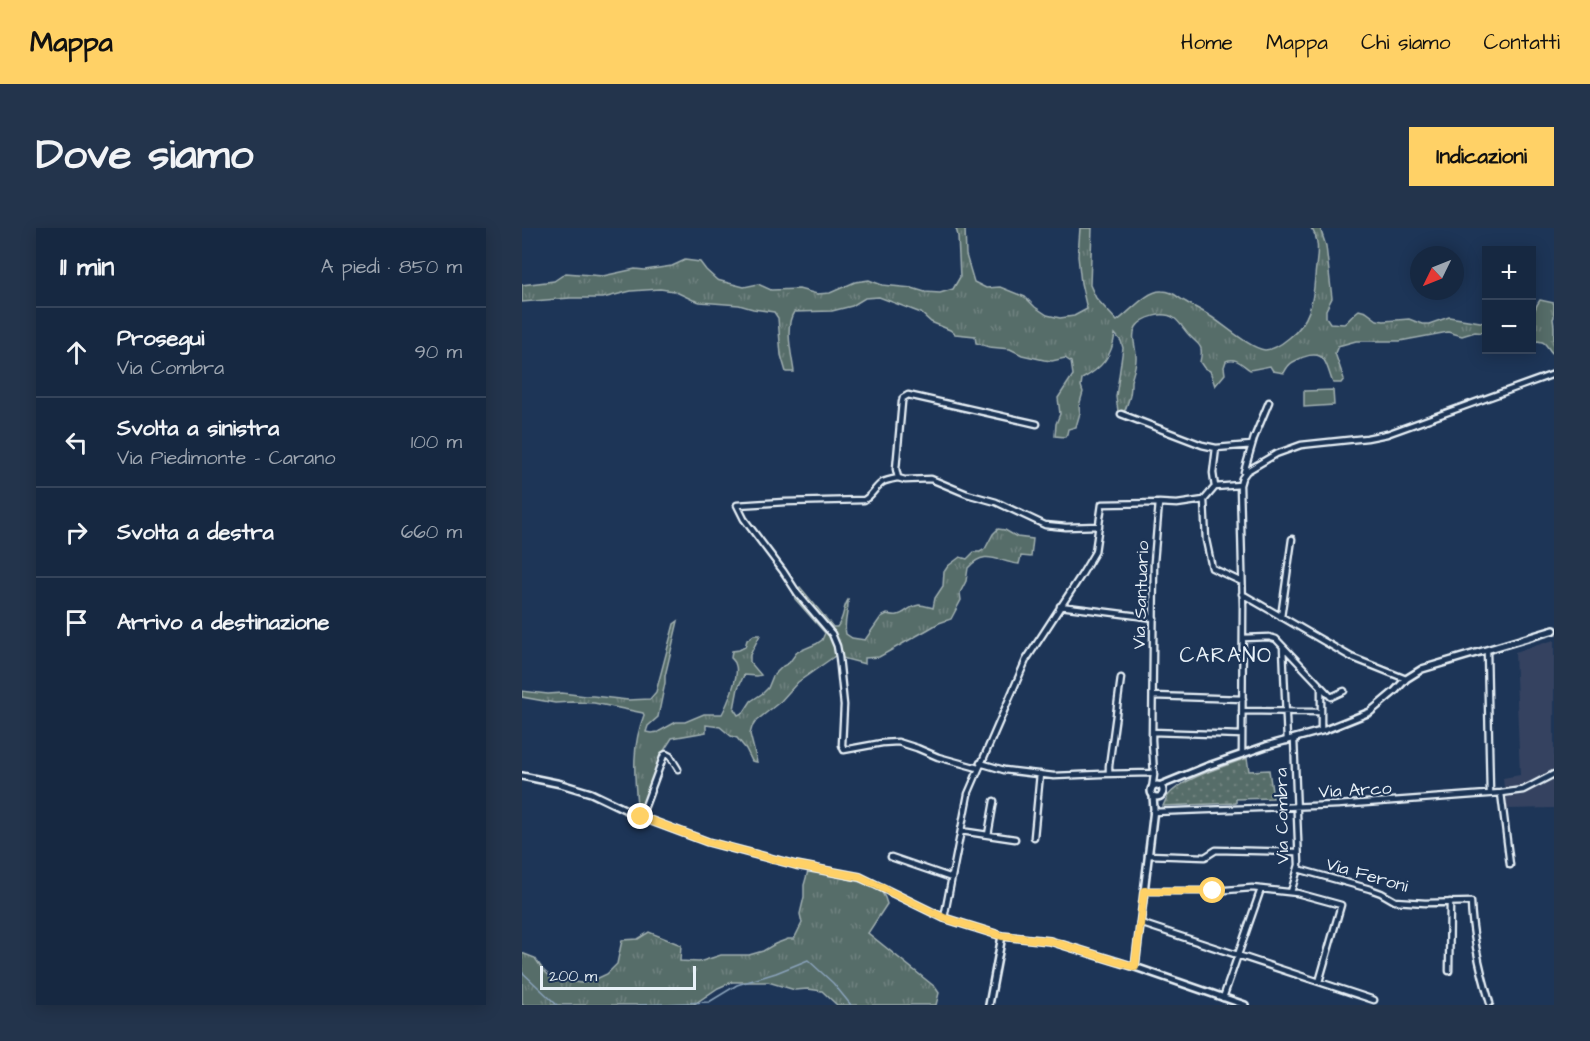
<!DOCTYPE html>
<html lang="it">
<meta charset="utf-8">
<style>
:root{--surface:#162841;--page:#23344c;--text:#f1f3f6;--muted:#9ea6b1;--line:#35445a;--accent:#ffd166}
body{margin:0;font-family:"Architects Daughter",sans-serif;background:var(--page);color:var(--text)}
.controls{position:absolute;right:18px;top:18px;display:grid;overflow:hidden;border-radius:0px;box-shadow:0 3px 15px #0003}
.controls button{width:54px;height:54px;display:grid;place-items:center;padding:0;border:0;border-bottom:2px solid var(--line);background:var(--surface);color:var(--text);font:30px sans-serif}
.compass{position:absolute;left:888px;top:18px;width:54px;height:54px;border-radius:50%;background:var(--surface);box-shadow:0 3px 15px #0003;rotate:227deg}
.scale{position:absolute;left:18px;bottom:15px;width:156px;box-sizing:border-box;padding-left:6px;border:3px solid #e8f1f8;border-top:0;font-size:16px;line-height:21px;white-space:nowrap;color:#e8f1f8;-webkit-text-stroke:4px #1d3557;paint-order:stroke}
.stop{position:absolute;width:18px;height:18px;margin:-14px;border:4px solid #ffd166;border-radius:50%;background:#fff}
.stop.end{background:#ffd166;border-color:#fff;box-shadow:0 2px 6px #0008}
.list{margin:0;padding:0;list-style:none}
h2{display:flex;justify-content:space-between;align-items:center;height:78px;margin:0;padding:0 24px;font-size:26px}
h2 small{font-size:20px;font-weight:400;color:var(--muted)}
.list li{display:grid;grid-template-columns:39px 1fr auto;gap:18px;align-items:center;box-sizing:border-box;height:90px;padding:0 24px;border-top:2px solid var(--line)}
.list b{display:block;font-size:22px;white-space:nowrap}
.list p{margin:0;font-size:20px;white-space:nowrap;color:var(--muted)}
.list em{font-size:20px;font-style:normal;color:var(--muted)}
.icon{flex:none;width:33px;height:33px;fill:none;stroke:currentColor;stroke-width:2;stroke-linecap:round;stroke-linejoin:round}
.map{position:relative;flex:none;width:1032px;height:777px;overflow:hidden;border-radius:0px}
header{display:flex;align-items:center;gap:36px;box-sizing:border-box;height:84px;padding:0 30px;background:var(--accent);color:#111}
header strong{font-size:28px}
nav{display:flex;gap:33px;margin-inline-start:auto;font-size:21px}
.intro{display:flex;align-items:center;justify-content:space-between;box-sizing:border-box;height:144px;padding:0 36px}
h1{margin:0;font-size:42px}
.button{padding:15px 27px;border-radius:0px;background:var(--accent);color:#111;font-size:21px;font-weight:700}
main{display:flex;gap:36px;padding:0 36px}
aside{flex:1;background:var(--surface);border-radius:0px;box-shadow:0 3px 15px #0003}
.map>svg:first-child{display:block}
.built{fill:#344361}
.grass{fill:url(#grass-tufts);stroke:#a0afb0;stroke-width:1.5}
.park{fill:url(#park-dots);stroke:#a0afb0;stroke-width:1.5}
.garden{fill:#576d69;stroke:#a0afb0;stroke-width:1.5}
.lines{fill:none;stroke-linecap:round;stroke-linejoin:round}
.stream{stroke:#89a2ba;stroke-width:1.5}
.minor-casing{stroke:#e8f1f8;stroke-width:9}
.tertiary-casing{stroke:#e8f1f8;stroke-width:10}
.minor{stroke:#1d3557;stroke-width:4.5}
.tertiary{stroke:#1d3557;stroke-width:5}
.route{stroke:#ffd166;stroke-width:8}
.labels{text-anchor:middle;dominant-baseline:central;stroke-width:4.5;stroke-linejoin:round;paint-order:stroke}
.street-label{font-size:18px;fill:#e8f1f8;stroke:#1d3557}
.quarter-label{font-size:21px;letter-spacing:1.5px;fill:#e8f1f8;stroke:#1d3557}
</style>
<header>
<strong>Mappa</strong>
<nav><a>Home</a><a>Mappa</a><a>Chi siamo</a><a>Contatti</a></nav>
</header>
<div class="intro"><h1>Dove siamo</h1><a class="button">Indicazioni</a></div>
<main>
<aside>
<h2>11 min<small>A piedi · 850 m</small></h2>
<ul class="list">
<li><svg class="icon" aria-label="ahead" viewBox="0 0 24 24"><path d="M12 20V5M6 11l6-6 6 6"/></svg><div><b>Prosegui</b><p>Via Combra</p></div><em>90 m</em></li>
<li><svg class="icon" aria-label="left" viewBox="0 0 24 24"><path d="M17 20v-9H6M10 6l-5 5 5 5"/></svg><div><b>Svolta a sinistra</b><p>Via Piedimonte - Carano</p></div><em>100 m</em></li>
<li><svg class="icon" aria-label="right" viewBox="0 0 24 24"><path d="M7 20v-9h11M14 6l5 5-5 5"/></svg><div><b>Svolta a destra</b></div><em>660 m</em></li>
<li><svg class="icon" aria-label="arrive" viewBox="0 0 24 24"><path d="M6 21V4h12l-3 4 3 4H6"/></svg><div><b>Arrivo a destinazione</b></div></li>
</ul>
</aside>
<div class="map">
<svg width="1032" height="777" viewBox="0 0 1032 777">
<defs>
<pattern id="grass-tufts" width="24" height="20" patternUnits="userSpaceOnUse" patternTransform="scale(1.5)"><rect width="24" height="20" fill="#576d69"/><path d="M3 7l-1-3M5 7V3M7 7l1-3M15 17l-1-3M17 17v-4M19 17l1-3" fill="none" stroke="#6f827f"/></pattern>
<pattern id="park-dots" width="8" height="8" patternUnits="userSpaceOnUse" patternTransform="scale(1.5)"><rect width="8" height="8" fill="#576d69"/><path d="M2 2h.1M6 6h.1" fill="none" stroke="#6f827f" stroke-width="1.8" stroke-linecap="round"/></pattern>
</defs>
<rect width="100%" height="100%" fill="#1d3557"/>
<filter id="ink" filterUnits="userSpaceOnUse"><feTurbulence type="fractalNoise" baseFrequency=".0167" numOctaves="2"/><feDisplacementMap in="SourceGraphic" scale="12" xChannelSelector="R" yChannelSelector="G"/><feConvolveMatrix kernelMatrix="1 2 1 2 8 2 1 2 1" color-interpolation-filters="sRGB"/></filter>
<g filter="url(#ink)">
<path class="built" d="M1032 412V580L984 581 981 550 998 547 993 424Z"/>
<path class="grass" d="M434 0H443L444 27 452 54 464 60 478 59 503 69 513 79 525 87 538 90 552 88 565 81 559 55 556 28 558 0H570L568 57 574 70 595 93C608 84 625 62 640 63 651 63 655 69 664 74 672 79 681 83 688 88 701 96 729 121 743 122 751 122 761 115 767 110 788 94 791 74 793 49 794 32 800 14 789 0H798L804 18 810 70 804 82V89L808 95 822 96C828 92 831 86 837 82L844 84 855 92 862 93 887 91 900 96H907L927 89 964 95V105L953 104 940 108 926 104 878 113H834L816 118 813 125 822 151 819 155H811C808 148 806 138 802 132 796 122 779 129 771 134 767 136 764 141 762 145L751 143 748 138 728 142C719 136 715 129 704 133L702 139 703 146 693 158 688 143 682 140 678 134C682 116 677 118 667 107 662 102 658 94 652 90 641 83 621 89 614 99 608 109 615 120 614 131 614 138 611 146 609 153 609 158 609 162 608 167 607 173 604 179 602 185L596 183 594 169 601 120 599 113 593 106C590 128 580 140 560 151L559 158 561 164 557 178 558 185 554 199 546 201 545 206 543 209 533 208 534 196 538 186 536 170 551 147 549 134 543 130 530 133 522 132 500 127 488 121 467 119 454 115 453 108 433 106 428 102 409 94 399 85 357 69 343 70 330 78 310 83 272 84C262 98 270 128 272 144H264L259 127 256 90 252 84 231 81 217 77 178 74 171 72 152 63 138 61 109 63 81 70H48L0 74V57L32 53 44 45 81 48 113 41 123 42 150 38 163 32 178 34 184 42 195 52 222 59 236 56 249 62 277 61 295 66 308 65 333 54 347 52 360 57 390 60 403 64 418 65 431 61 438 49 436 8Z
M1018 72 1032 75V89L1031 91 1032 98V127C1021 116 1027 113 1010 113 1009 97 1009 85 1018 72Z
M476 301 483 302 495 309 511 311 509 329 499 328 497 336C476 334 463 320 446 340L444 353 438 365 439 372 429 391 417 395 405 402 357 429 343 430V436L313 428 276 454 259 473 234 493 230 499 228 506 235 534 230 533 224 521 215 510 209 508 198 499 184 497V504L150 510 141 524 120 578 115 577C112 544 110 518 122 487L121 485 72 475 50 474 33 475 0 469V463L26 466 40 465 64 468H71L106 472 128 471 134 464 152 396 156 393 143 448V455L136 489 126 498 124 504 129 505 136 504 154 494H163L182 486H200C205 477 217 448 214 438 213 433 212 433 209 430L210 423 217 422 223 419 225 412 232 407H238L228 427V434L239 447 235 448 222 447 216 460 212 481 216 487 222 484 229 473 241 465 246 460 251 448 261 438 267 435 275 424 294 416 300 412 303 405 273 371 271 364 278 359 311 399H315C323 389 320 381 326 372 327 384 321 394 324 406L330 410 343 412 359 389 365 386C382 391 383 379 397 377 402 377 407 379 411 380L413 370 421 358 422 344 426 338 438 329 445 331 452 324H458L463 321 471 306Z
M286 643C303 646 347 653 359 663 362 667 364 671 365 676L346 705 413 759 417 765 414 777H315L300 763 286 761 273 762 246 754H210L196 760 171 777H0V725L13 730 21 742 31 751 59 755 72 752 85 746 95 736 100 712 116 711 127 704 159 717 158 733 177 734 199 727H227L241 723 253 716 266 711H272L280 695 278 686 282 669V657Z"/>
<path class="park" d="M725 530 727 543 747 542 751 570 714 571V575L641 578C642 576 644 571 645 569 657 551 703 538 725 530Z"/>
<path class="garden" d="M811 162 812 177 782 179V163Z"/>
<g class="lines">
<path class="stream" d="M0 744 35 777
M117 777 187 774 215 757 254 745 286 732 311 755 329 777"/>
<defs>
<path id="minor" d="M599 186 680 217 694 220 730 217
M722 244 732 210 747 174
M376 250 383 252 409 251 445 266 474 274 523 297 544 299 577 298
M693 259 691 245 694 220
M682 272 684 312 690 340 720 354
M720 366 829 429 884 451
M538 378 632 390
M759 389 770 311
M721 410 747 409 754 411 809 469 822 463
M761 419 765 513
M965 422 968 566
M799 459V503
M631 468 721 471
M720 483 799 484
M630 504 720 507
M720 526 721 379 718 257 720 250 725 243 754 226 779 217 845 210 865 206 1032 146
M458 535 482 542 532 548 579 546 631 545
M456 540 416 529 395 520 376 514 360 515 322 522 320 517 322 477 317 429 315 418 310 406 276 366 261 343 222 291 215 277 263 274 342 272C350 268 353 259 361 254 365 252 371 251 376 250L374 241 380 174 381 170 386 167 515 196
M587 546V538L599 450
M630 561 632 547 630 512 632 334 637 275 655 276 682 272 693 259 718 257
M979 565 988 637
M631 584 816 577 979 565 1001 562 1032 546
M119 589 142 527 144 526 148 528 156 541
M439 603 493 611
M466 607 472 573
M512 609 518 546
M626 627 683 629 694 622 776 624
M369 629 430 650
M776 641 848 661 859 665 873 673 903 675 949 674C950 709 958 742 968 775
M622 663H691L730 660 775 665 819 677 797 754
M769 664 777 637 772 511
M422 690 446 566 504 432 560 346 573 324 580 276 637 275
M618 695 852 772
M927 743 928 674
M701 770 739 661"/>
<path id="tertiary" d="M0 548 39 556 69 565 119 589 186 614 274 637 338 649 422 690 480 708 528 713 613 739 723 777
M629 563a6 6 0 1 1 12 0a6 6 0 1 1-12 0Z
M637 558 686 538 744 518 803 502 848 484 873 463 884 451 900 441 1032 402
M613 739 632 581 631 568
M467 777 480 708"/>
</defs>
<use href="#minor" class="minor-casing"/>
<use href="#tertiary" class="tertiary-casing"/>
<use href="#minor" class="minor"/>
<use href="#tertiary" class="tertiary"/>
</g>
</g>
<g class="lines" filter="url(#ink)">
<path class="route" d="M119 589 186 614 274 637 338 649 422 690 480 708 528 713 613 739 622 663H691"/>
</g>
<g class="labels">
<g class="street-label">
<text transform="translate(619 367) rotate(-88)">Via Santuario</text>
<text transform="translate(833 562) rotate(-3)">Via Arco</text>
<text transform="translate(760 588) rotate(-91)">Via Combra</text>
<text transform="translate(845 647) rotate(16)">Via Feroni</text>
</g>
<g class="quarter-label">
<text x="704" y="427">CARANO</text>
</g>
</g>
</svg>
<div class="controls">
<button>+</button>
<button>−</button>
</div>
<svg class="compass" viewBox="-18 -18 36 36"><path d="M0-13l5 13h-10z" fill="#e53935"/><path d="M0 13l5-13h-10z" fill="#9ea6b1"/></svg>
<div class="scale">200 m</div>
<div class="stop" style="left:691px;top:663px"></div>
<div class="stop end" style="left:119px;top:589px"></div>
</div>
</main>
